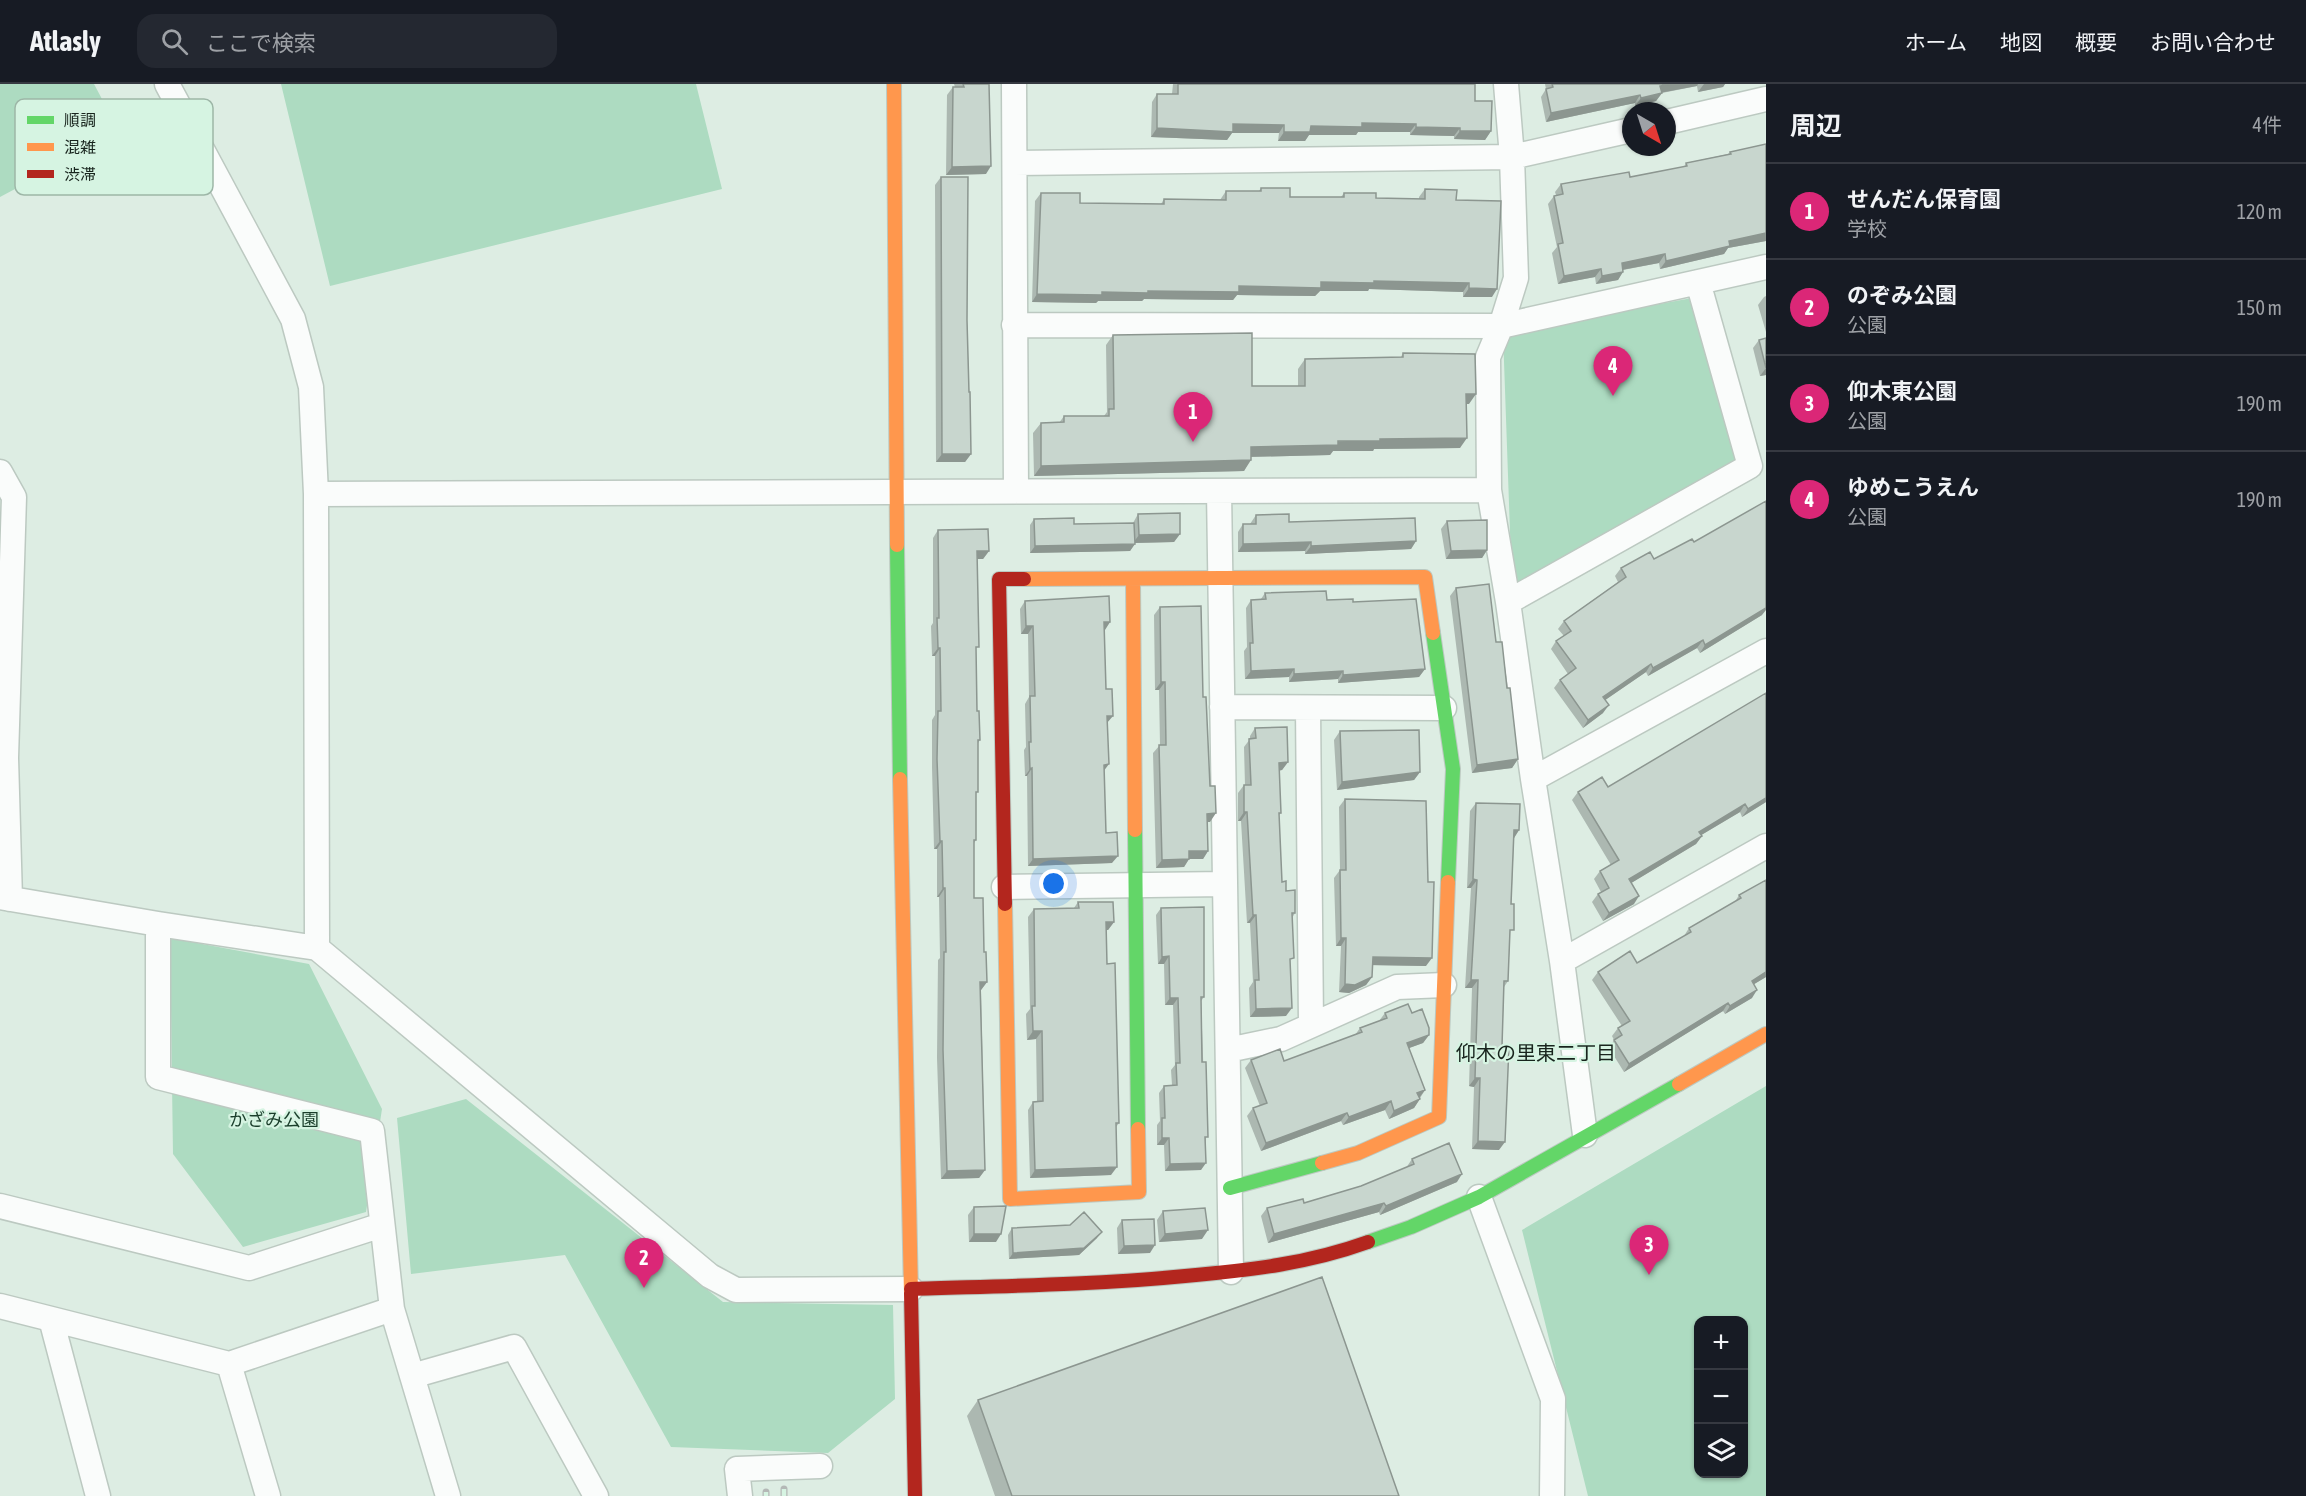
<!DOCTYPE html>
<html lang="ja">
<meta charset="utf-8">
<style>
:root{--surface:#171b24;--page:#242831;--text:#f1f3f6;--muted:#9ea1a6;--line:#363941;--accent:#db2777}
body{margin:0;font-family:"Asap Condensed","Noto Sans JP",sans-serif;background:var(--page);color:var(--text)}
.controls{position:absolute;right:18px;bottom:18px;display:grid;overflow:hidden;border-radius:12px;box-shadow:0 2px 4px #0004}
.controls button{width:54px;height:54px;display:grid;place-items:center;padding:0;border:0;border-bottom:2px solid var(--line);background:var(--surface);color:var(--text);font:30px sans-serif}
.compass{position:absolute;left:1622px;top:18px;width:54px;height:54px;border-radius:50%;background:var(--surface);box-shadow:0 2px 4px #0004;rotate:141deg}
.you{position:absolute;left:1054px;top:800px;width:21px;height:21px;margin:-15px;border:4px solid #fff;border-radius:50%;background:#1a73e8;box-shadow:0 0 0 9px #1a73e833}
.badge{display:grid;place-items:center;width:39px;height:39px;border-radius:50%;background:var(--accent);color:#fff;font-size:20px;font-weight:700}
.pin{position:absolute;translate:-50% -50px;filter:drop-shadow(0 2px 3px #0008)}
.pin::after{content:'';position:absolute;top:32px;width:21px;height:18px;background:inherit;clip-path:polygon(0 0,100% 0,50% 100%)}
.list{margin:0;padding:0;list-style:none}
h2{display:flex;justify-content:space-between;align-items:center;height:78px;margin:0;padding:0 24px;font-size:26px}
h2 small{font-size:20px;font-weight:400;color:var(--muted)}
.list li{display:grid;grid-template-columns:39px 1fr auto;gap:18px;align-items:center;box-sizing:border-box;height:96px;padding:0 24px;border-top:2px solid var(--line)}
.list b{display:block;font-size:22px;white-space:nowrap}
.list p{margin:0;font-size:20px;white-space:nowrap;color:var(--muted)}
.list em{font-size:20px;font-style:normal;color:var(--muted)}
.icon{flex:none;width:33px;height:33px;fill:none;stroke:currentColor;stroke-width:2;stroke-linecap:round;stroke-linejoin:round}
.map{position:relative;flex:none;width:1766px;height:1412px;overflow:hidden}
header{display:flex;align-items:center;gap:36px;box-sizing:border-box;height:84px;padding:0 30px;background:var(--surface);border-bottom:2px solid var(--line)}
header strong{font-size:28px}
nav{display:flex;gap:33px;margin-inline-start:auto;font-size:21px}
.search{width:420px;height:54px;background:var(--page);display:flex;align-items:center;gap:15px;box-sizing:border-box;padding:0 21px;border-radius:18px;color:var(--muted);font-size:22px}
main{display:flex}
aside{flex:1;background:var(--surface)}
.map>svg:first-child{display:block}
.green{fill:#addbc1;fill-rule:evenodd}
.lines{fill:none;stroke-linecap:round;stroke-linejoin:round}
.street-casing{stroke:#bcc9c1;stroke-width:27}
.fast-casing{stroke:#bcc9c1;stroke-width:16}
.slow-casing{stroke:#bcc9c1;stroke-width:16}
.jam-casing{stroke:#bcc9c1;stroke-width:16}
.street{stroke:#fafcfb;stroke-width:24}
.fast{stroke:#63d668;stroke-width:14}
.slow{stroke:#ff974d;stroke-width:14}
.jam{stroke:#b3261e;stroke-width:14}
.rail-casing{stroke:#b4b8b6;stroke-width:7}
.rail{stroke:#d6f4e2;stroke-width:4.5;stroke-dasharray:14;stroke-linecap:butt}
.wall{fill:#acb8b1}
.shaded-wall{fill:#8c9690}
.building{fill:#c8d6ce;stroke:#8c9690;stroke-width:1.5}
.labels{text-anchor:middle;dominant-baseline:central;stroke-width:4.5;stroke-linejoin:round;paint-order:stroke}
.park-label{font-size:18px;fill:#1a3e2b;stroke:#d6f4e2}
.neighbourhood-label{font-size:20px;fill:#18241d;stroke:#d6f4e2}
.key{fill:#d6f4e2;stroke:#9db6a7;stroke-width:1.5}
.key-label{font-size:16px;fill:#18241d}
</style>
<header>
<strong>Atlasly</strong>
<div class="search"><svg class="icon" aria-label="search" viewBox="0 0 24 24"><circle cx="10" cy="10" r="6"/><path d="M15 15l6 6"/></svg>ここで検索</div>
<nav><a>ホーム</a><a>地図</a><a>概要</a><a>お問い合わせ</a></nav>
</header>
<main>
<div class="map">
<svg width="1766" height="1412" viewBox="0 0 1766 1412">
<rect width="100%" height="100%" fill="#ddede3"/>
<path class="green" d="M0 0H94L120 49 0 113Z
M281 0H696L722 105 330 202Z
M1692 214 1739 376 1512 505 1503 249Z
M170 854 309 880 382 1025 366 1128 243 1163 173 1070Z
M1766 1002V1412H1588L1522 1146ZM1698 1236H1744V1390H1698Z
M466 1015 723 1218 893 1221 895 1315 828 1369 671 1363 565 1171 411 1190 397 1034Z"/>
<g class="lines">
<defs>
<path id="street" d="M167 0 293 235 311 303 316 410 317 864
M1014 0 1016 407
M1506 0 1512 73 1516 194 1501 242 1488 273 1489 406 1508 518 1533 695 1562 877 1585 1051
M1667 38 1766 15
M1015 79 1512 73 1631 46
M1014 241 1501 242 1766 183
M0 388 14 413 6 674 10 815
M1219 407 1231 1188
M316 410 1489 406
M1508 518 1750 382 1698 198
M1222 623 1444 624
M1308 624 1311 940
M1533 695 1766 567
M1004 803 1225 800
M0 813 158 840 317 864 710 1192 736 1206 911 1205
M158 840V993L372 1047 392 1225 448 1412
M1562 877 1766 762
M1228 966 1281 955 1397 903 1444 901
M1479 1113 1553 1315 1552 1412
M0 1122 249 1184 382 1141
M0 1222 229 1280 392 1225
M51 1235 98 1412
M229 1280 268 1412
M412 1292 514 1263 596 1412
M740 1412 737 1385 820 1382"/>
<path id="fast" d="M897 461 900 695
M1433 549 1453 685 1448 798
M1135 746 1138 1045
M1230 1104 1322 1079
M1368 1158 1411 1143 1479 1113 1679 1000"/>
<path id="slow" d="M894 0 897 461
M1024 495 1425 493 1433 549
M1133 495 1135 746
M900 695 911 1209
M1005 820 1010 1115 1139 1108 1138 1045
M1679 1000 1766 950
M1322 1079 1358 1069 1439 1033 1448 798"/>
<path id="jam" d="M1005 820 999 495H1024
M911 1205C1002 1202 1094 1201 1185 1192 1250 1186 1307 1180 1368 1158
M911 1209 915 1412"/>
</defs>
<use href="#street" class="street-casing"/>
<use href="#fast" class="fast-casing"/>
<use href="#slow" class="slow-casing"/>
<use href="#jam" class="jam-casing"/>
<use href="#street" class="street"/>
<use href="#fast" class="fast"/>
<use href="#slow" class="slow"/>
<use href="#jam" class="jam"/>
<defs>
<path id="rail" d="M766 1408V1412
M784 1412V1405"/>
</defs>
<use href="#rail" class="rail-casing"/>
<use href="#rail" class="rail"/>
</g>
<path class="wall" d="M954 0H989L986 90 946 91 947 11 953 3H955Z
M1173 0H1475V17L1491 47 1485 56 1454 55V52L1410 51V48H1358L1356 51H1309L1305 57H1278L1279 49H1232L1227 56 1151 53 1152 18 1157 10H1172Z
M1545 0H1725L1723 3 1698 8 1697 2 1662 9 1656 17 1635 22V19L1546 38 1541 13 1546 5Z
M1766 60V157L1728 164 1724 170 1660 185 1659 179 1623 186 1618 196 1596 200 1595 193 1558 200 1552 169 1557 163 1548 120 1554 112 1556 111 1555 108 1561 100 1630 93 1684 83 1686 79 1728 70 1730 68Z
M941 93 967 236 971 370 965 378H936L935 101Z
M1261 104 1290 113H1341L1344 109 1376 114 1419 115V113L1425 105 1456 116 1492 213H1463V208L1369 205 1368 207H1320L1315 212 1237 211 1233 216 1144 215 1142 217H1098L1096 219 1032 218 1035 117 1041 109 1080 119 1161 120 1164 115 1220 116 1226 107H1259Z
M1766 212V248L1758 221 1764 213Z
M1113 251 1252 302H1298V285L1305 275 1401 273 1403 269 1469 320H1467L1460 364 1374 365 1373 367H1333L1330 371 1251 373 1244 387 1034 392 1033 349 1041 339H1059L1064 332H1104L1107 328 1106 261Z
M1766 254V291L1760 292 1753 264 1759 256Z
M1138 430 1180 450 1174 458 1135 459 1130 467 1030 469V441L1034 435 1074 440 1133 439Z
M1256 431 1289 438 1416 457 1411 465 1305 470V467L1238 468V448L1243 440H1250Z
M1447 437 1487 466 1482 474 1446 475 1441 445Z
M938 446 989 467 983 475H977L976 567 977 627 980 656 978 659 976 712V756L974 759V814L984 868 987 898 981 906 985 1086 979 1094 941 1095 937 974 938 876 940 874 939 813H937V765H934L932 683V636L935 631V572H932L931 542 933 539V454Z
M1694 458 1762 531 1700 569 1697 564 1648 592 1646 588 1605 616 1603 629 1583 644 1554 604 1560 596 1568 590 1551 565 1556 557 1564 552 1558 545 1564 537 1618 498 1615 492 1621 484 1654 475Z
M1456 504 1496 558 1507 604 1518 675 1512 684 1472 689 1450 512Z
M1265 509 1353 518 1425 585 1419 593 1338 599V595L1289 598V593L1245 595 1244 567 1247 563 1246 524 1251 516 1261 515Z
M1025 517 1110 538 1104 546 1107 639 1104 687 1106 749 1112 779 1028 782 1027 692H1025L1024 666 1026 663 1025 620 1029 613 1028 550H1021L1020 525Z
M1160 523 1203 613 1210 738H1207L1208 767 1203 775H1189L1184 783 1156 784 1153 669 1160 661 1159 606H1155L1154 531Z
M1255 644 1288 678 1282 686 1279 687 1281 729 1279 731 1282 798 1295 829 1292 834 1290 879 1286 932 1250 933 1249 904 1253 898 1250 839H1247L1241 737H1238V709L1244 701H1245L1244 663 1250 655V652Z
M1340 647 1420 688 1414 696 1337 706 1334 656Z
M1608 703 1766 718 1742 733 1740 728 1701 751 1702 752 1696 760 1631 799 1634 820 1603 837 1592 818 1598 810 1601 808 1594 795 1600 787 1611 781 1572 716 1578 708Z
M1345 715 1426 882 1372 881V893L1366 901 1349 909 1339 908 1341 862H1336L1334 794 1340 786 1339 723Z
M1476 719 1519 746 1514 754 1508 897 1504 903 1499 1066 1472 1065 1474 1003 1469 1002 1472 904H1465L1471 804H1467L1470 727Z
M1766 796V893L1754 900 1752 914 1725 930 1723 927 1624 988 1609 964 1614 956 1612 952 1618 944 1622 942 1592 896 1598 888 1637 879 1684 852 1689 844 1735 818 1739 811Z
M1078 818 1114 838 1108 846H1106L1107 880 1119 1039 1116 1043 1111 1091 1030 1094 1028 1026 1033 1018 1037 1017 1036 955 1027 956 1026 930 1030 925 1028 833 1034 825 1074 824Z
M1161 824 1204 913 1201 917 1206 1056 1201 1086 1165 1087 1164 1061H1157V1041L1160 1037 1159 1009 1164 1002 1172 1001 1171 986 1175 981 1173 921H1165L1164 880H1158L1156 831Z
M1385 929H1412L1429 951 1423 959 1409 964 1425 1006 1414 1024 1389 1035 1385 1026 1343 1041 1341 1037 1261 1067 1247 1032 1253 1024 1260 1022 1245 984 1251 976 1284 977 1355 951 1360 944 1379 937Z
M1412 1075 1457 1098 1380 1131 1379 1128 1268 1159 1261 1132 1267 1124 1304 1119 1361 1102 1406 1084Z
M974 1123 996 1158H969L968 1131Z
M1163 1127 1202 1155 1159 1158 1157 1136Z
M1122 1136 1150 1169 1118 1170 1117 1144Z
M1012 1144 1097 1154 1079 1171 1009 1175 1008 1151Z
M978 1316 1399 1412H995L967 1332Z"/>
<path class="shaded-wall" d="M1670 0H1698L1697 2 1654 10 1660 2Z
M1704 0H1725L1723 3 1698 8Z
M1662 9 1656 17 1635 22 1641 14Z
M1640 11 1635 19 1546 38 1551 29Z
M1362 39 1416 40 1410 48H1358L1356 51H1309L1305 57H1278L1284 48 1311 42Z
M1233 40 1284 41 1279 49H1232L1227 56 1151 53 1157 44Z
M1416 43 1460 44 1454 52 1410 51Z
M1460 47H1491L1485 56 1454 55Z
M991 82 986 90 946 91 952 83Z
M1766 149V157L1728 164 1724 170 1660 185 1666 177 1729 157Z
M1665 170 1659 179 1616 187 1622 179Z
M1601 185 1595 193 1558 200 1564 192Z
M1623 188 1618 196 1596 200 1602 192Z
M1374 197 1469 199 1463 208 1369 205 1368 207H1320L1315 212 1237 211 1233 216 1144 215 1142 217H1098L1096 219 1032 218 1037 210 1102 208 1321 198Z
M1469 204 1497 205 1492 213H1463Z
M1766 284V291L1760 292Z
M1466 310H1476L1469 320H1459Z
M1467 354 1460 364 1374 365 1373 367H1333L1330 371 1244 373 1251 363 1380 355Z
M942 370H971L965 378H936Z
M1251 376 1244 387 1034 392 1041 382Z
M1180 450 1174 458 1133 459 1139 451Z
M1416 457 1411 465 1305 470 1311 462Z
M1311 458 1305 467 1238 468 1243 460Z
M1135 460 1130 467 1030 469 1035 462Z
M1487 466 1482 474 1446 475 1451 467Z
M977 467H989L983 475H971Z
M1766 520V526L1762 531 1700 569 1705 561Z
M1104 538H1110L1105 546H1098Z
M1026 542H1033L1028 550H1021Z
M1703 556 1697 564 1648 592 1653 584Z
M938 564H940L935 572H932Z
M1651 580 1646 588 1598 621 1603 613Z
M1294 585 1289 593 1245 595 1251 587Z
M1425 585 1419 593 1338 599 1343 591Z
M1343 587 1338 595 1289 598 1294 590Z
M1161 598H1165L1159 606H1155Z
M1609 621 1603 629 1583 644 1588 636Z
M1107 632H1113L1107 639Z
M1518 675 1512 684 1472 689 1477 681Z
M1288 678 1282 686 1273 687 1279 679Z
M1109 680 1103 688 1104 681Z
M1032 684 1027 692H1025L1030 685Z
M1420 688 1414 696 1337 706 1342 698Z
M1766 714V718L1742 733 1748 725Z
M1745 720 1740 728 1693 756 1699 748Z
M1244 728H1247L1241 737H1238Z
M1216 729 1210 738H1201L1207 730Z
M1514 746H1519L1514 754Z
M1702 752 1696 760 1623 804 1629 795Z
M940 757H942L937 765H934Z
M1189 767H1208L1203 775H1189L1184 783 1156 784 1162 776Z
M1118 772 1112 779 1028 782 1033 775Z
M1473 795 1477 796 1471 804H1467Z
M943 804H945L939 813H937Z
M1639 812 1634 820 1603 837 1609 829Z
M1253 831H1256L1250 839H1247Z
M1106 838H1114L1108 846H1100Z
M1341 854H1346L1341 862H1336Z
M1169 872 1164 880H1158L1162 873Z
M1373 873 1432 874 1426 882 1367 881Z
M1766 888V893L1746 905 1752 897Z
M1372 893 1366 901 1349 909 1339 908 1345 900Z
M1471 896H1478L1472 904H1465Z
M980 898H987L981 906H975Z
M1757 906 1752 914 1725 930 1730 922Z
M1170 914H1178L1173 921H1165Z
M1728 919 1723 927 1624 988 1629 980Z
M1292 924 1286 932 1250 933 1256 925Z
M1033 947H1042L1036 955 1027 956Z
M1429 951 1423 959 1401 967 1407 959Z
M1475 994H1480L1474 1003 1469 1002Z
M1425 1006 1419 1014 1417 1009Z
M1420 1015 1414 1024 1389 1035 1394 1027Z
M1391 1017 1385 1026 1343 1041 1349 1033Z
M1347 1029 1341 1037 1261 1067 1266 1059Z
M1162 1054H1169L1164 1061H1157Z
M1478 1057 1505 1058 1499 1066 1472 1065Z
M1206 1079 1201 1086 1165 1087 1170 1080Z
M1117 1083 1111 1091 1030 1094 1035 1086Z
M985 1086 979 1094 941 1095 947 1087Z
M1462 1090 1457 1098 1380 1131 1386 1122Z
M1384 1119 1379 1128 1268 1159 1274 1150Z
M1208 1146 1202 1155 1159 1158 1165 1150Z
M1102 1148 1097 1154 1079 1171 1009 1175 1013 1169Z
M974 1150H1001L996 1158H969Z
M1155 1161 1150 1169 1118 1170 1124 1162Z"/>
<path class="building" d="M963 0H989L991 82 952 83 953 3H964Z
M1178 0H1475V17H1492L1491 47H1460V44L1416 43V40L1362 39V43L1311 42 1310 48H1284V41L1233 40V48L1157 44V10H1178Z
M1552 0H1670L1660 2 1662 9 1641 14 1640 11 1551 29 1546 5 1553 3Z
M1766 60V149L1729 157 1730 162 1666 177 1665 170 1622 179 1623 188 1602 192 1601 185 1564 192 1558 160 1563 159 1554 112 1563 110 1561 100 1629 88 1630 93 1687 82 1686 79 1731 70 1730 68Z
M941 93H968L967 236 969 308H970L971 370H942Z
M1261 104H1290V113H1344V109H1376V114L1425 115V105L1457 106 1456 116 1501 117 1497 205 1469 204V199L1374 197V199L1321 198V204L1239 202V208L1148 207V209L1102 208V211L1037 210 1041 109H1080V119L1164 120V115L1226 116V107H1261Z
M1252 249V302H1305V275L1403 273V269L1475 270 1476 310H1466L1467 354 1380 355V357H1338V361L1251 363V376L1041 382V339L1064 338V332H1109V325H1114L1113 251Z
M1766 254V284L1759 256Z
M1766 417V524L1705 561 1703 556 1653 584 1651 580 1603 613 1609 621 1588 636 1560 596 1576 584 1556 557 1571 547 1564 537 1626 493 1621 484 1650 468 1654 475 1692 455 1694 458Z
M1180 429V450L1139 451 1138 430Z
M1289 430V438L1415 434 1416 457 1311 462V458L1243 460V440H1256V431Z
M1074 434V440L1134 439 1135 460 1035 462 1034 435Z
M1487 436V466L1451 467 1447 437Z
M988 445 989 467H977L979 563H976L977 627H979L980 656H978V708H976V756H974V814H983L984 868H986L987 898H980L985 1086 947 1087 943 966 944 868H946L945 804H943L942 757H940L937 675 938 627H941L940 564H938L937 534H939L938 446Z
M1489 500 1496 558H1502L1507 604H1510L1518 675 1477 681 1456 504Z
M1326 507 1327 516 1353 515V518L1416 515 1425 585 1343 591V587L1294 590V585L1251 587 1250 559H1253L1251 516 1266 515 1265 509Z
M1109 512 1110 538H1104L1106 605H1112L1113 632H1107L1109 680 1104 681 1106 749 1117 748 1118 772 1033 775 1032 684 1030 685 1029 658H1031L1030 612H1035L1033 542H1026L1025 517Z
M1201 522 1203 613H1206L1210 702H1215L1216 729 1207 730 1208 767H1189V775L1162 776 1159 661H1166L1165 598H1161L1160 523Z
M1766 609V714L1748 725 1745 720 1699 748 1702 752 1629 795 1639 812 1609 829 1598 810 1609 804 1600 787 1619 776 1578 708 1602 693 1608 703Z
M1287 643 1288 678 1279 679 1281 729H1279L1282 798 1286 797V807L1295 806V829H1292L1294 874 1290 875 1292 924 1256 925 1255 896H1259L1256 831H1253L1247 728H1244V701H1251L1249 655 1256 654 1255 644Z
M1419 646 1420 688 1342 698 1340 647Z
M1345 715 1426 717 1428 798H1434L1432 874 1373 873 1372 893 1355 901 1345 900 1346 854H1341L1340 786H1346Z
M1476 719 1520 720 1519 746H1514L1511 820H1514V846H1510L1508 897H1504L1502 962H1509L1505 1058 1478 1057 1480 994H1475L1478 896H1471L1477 796 1473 795Z
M1766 796V888L1752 897 1757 906 1730 922 1728 919 1629 980 1614 956 1622 951 1618 944 1630 937 1598 888 1630 867 1637 879 1691 848 1689 844 1741 814 1739 811Z
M1078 818H1113L1114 838H1106L1107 880 1115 879 1119 1039H1116L1117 1083 1035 1086 1033 1018 1043 1017 1042 947H1033L1032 922H1035L1034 825 1079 824Z
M1204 823V913H1201L1202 978H1206L1208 1053H1205L1206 1079 1170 1080 1169 1054H1162V1034H1165L1164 1002 1177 1001 1176 979H1180L1178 914H1170L1169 872 1162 873 1161 824Z
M1408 920 1412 929 1422 925 1429 944V951L1407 959 1425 1006 1417 1009 1420 1015 1394 1027 1391 1017 1349 1033 1347 1029 1266 1059 1253 1024 1267 1019 1251 976 1280 965 1284 977 1362 948 1360 944 1387 934 1385 929Z
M1449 1059 1462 1090 1386 1122 1384 1119 1274 1150 1267 1124 1303 1115 1304 1119 1361 1102 1414 1080 1412 1075Z
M1006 1122 1001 1150H974V1123Z
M1205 1124 1208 1146 1165 1150 1163 1127Z
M1084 1128 1102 1148 1084 1164 1013 1169 1012 1144 1070 1141Z
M1154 1135 1155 1161 1124 1162 1122 1136Z
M1322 1193 1399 1412H1012L978 1316Z"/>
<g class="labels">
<g class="park-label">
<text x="274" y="1035">かざみ公園</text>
</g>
<g class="neighbourhood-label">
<text x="1536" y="968">仰木の里東二丁目</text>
</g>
</g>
<rect x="15" y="15" width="198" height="96" rx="9" class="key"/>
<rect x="27" y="32" width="27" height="8" fill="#63d668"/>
<rect x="27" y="59" width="27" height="8" fill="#ff974d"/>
<rect x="27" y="86" width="27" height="8" fill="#b3261e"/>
<g class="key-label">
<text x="64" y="42">順調</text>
<text x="64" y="69">混雑</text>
<text x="64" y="96">渋滞</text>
</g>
</svg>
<div class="controls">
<button>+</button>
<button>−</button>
<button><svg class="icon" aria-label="layers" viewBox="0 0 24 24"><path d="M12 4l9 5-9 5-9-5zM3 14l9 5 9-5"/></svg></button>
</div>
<svg class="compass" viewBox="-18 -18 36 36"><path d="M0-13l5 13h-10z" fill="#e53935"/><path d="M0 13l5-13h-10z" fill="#9ea1a6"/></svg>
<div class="you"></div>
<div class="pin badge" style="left:1193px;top:358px">1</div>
<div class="pin badge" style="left:644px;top:1204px">2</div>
<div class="pin badge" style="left:1649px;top:1191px">3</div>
<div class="pin badge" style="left:1613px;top:312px">4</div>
</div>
<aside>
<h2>周辺<small>4件</small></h2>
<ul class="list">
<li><span class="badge">1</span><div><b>せんだん保育園</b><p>学校</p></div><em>120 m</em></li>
<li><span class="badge">2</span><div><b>のぞみ公園</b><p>公園</p></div><em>150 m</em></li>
<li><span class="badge">3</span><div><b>仰木東公園</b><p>公園</p></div><em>190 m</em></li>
<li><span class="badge">4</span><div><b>ゆめこうえん</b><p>公園</p></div><em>190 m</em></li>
</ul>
</aside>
</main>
